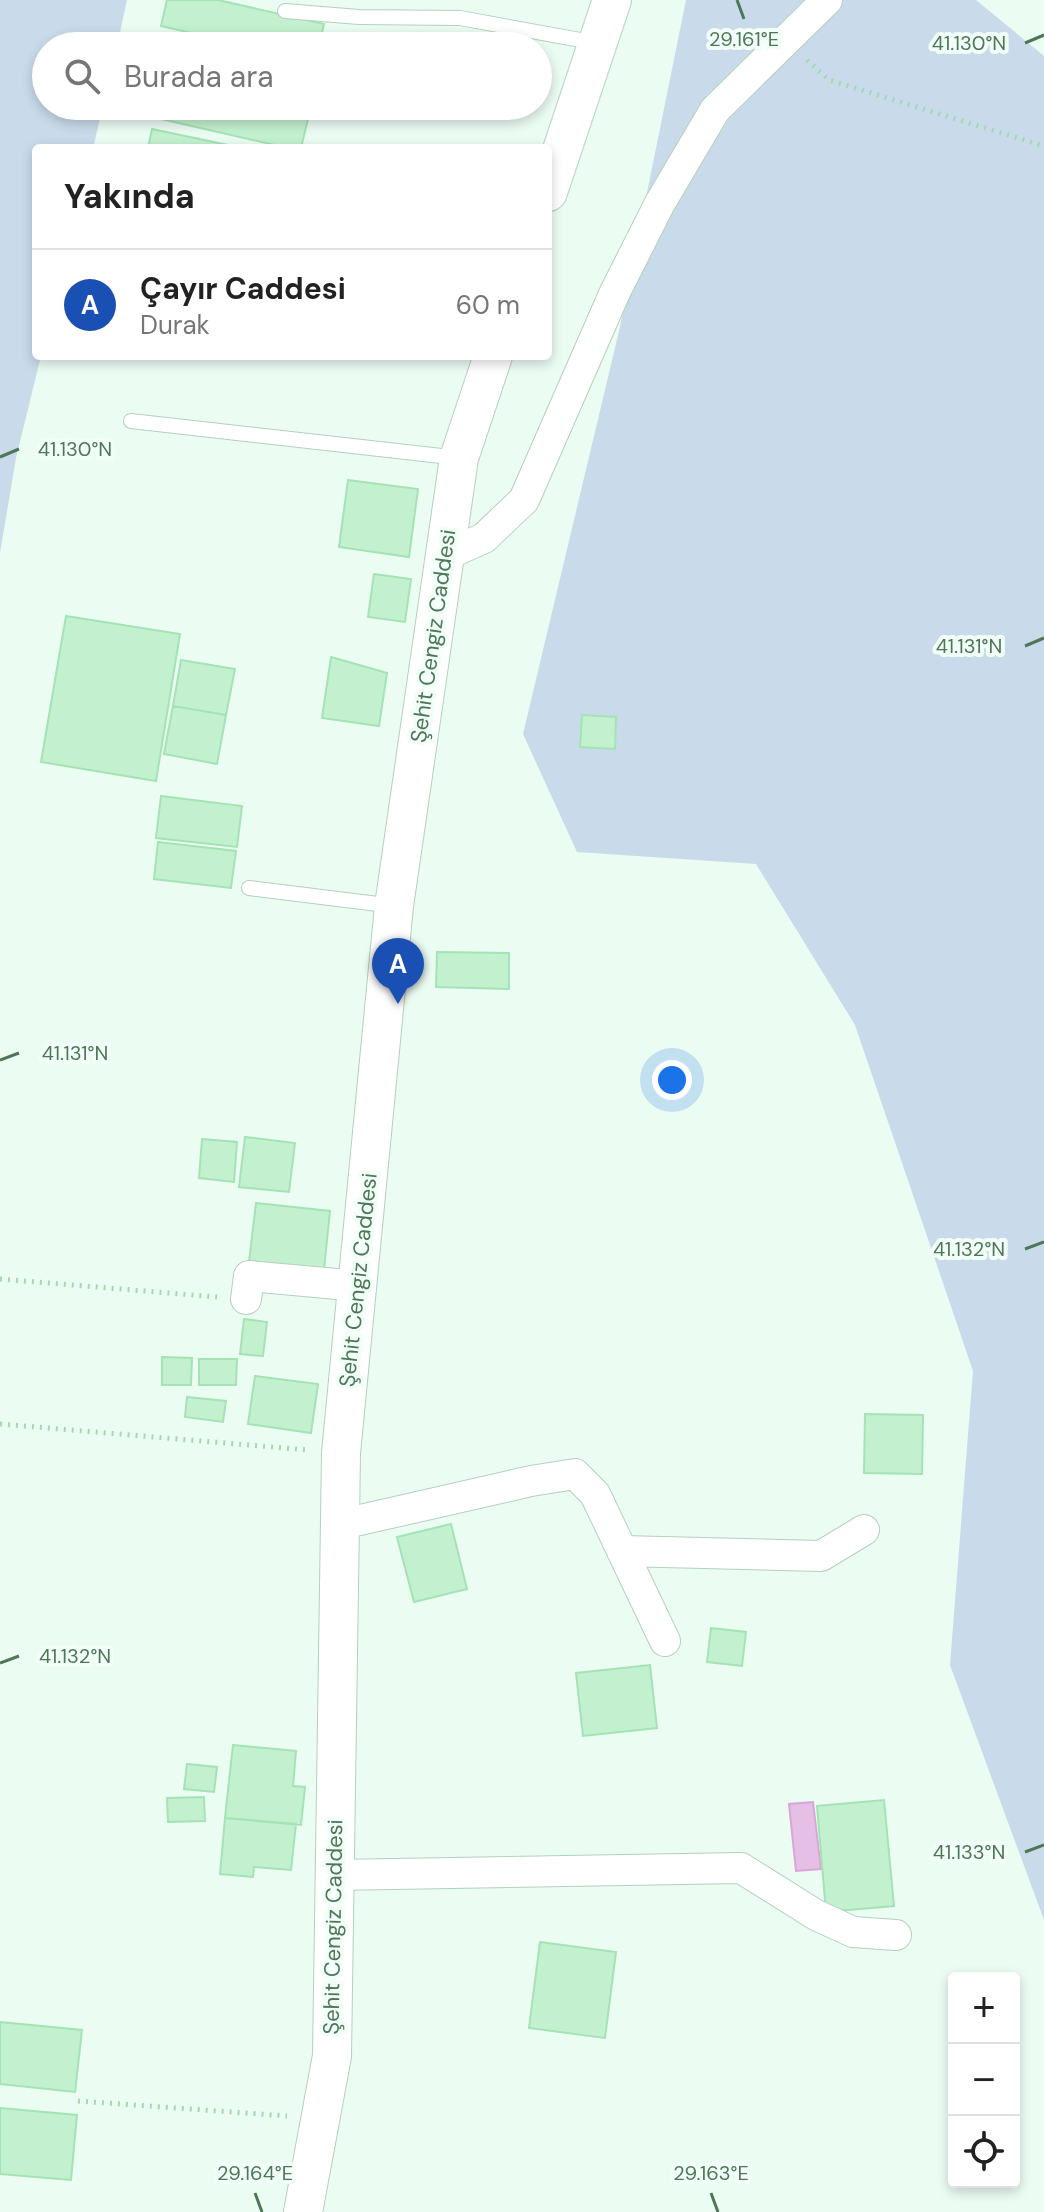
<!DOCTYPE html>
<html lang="tr">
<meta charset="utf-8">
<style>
:root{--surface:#fff;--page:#f6f6f6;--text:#222;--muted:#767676;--line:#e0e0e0;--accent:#39783e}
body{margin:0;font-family:"DM Sans",sans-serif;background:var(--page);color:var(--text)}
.controls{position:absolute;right:24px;bottom:24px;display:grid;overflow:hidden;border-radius:8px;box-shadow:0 4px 12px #0003}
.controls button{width:72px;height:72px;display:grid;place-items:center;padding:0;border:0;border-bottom:2px solid var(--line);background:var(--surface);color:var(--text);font:40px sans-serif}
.you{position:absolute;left:672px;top:1080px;width:28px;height:28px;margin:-20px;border:6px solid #fff;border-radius:50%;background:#1a73e8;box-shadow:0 0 0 12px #1a73e833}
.badge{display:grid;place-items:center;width:52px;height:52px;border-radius:50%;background:var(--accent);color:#fff;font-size:26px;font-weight:700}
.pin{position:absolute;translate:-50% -66px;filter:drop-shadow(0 2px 4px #0008)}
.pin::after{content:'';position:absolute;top:42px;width:28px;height:24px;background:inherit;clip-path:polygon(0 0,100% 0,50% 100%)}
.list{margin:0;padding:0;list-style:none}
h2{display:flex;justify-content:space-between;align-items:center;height:104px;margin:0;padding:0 32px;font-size:34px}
h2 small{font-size:26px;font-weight:400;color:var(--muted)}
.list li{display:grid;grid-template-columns:52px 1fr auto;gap:24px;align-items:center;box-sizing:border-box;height:112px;padding:0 32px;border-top:2px solid var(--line)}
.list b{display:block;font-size:30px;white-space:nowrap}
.list p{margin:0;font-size:26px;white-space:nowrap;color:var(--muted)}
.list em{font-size:26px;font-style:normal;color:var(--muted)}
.icon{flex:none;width:44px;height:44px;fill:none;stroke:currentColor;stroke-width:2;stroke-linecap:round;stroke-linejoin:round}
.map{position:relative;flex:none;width:1044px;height:2212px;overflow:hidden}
.search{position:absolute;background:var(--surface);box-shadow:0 4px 12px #0003;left:32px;top:32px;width:520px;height:88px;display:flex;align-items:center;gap:20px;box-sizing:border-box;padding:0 28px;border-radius:44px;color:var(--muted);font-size:30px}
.panel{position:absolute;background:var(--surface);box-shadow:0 4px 12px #0003;left:32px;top:144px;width:520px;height:216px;border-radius:8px}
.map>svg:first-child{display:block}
.green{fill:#c9dbea}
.water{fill:#e6bfe6;stroke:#d8a6d7;stroke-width:2}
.building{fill:#c3f1cf;stroke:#a4e3b3;stroke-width:2}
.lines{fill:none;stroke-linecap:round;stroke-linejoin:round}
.service-casing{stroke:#b3d1bc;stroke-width:16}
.minor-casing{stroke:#b3d1bc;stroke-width:32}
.tertiary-casing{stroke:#b3d1bc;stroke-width:40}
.path{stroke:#a6d7b2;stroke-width:5;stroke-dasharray:2 6;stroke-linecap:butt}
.service{stroke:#fff;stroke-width:14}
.minor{stroke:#fff;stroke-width:30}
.tertiary{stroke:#fff;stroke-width:38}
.ticks{fill:none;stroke:#4e7757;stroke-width:3}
.labels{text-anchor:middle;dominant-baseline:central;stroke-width:8;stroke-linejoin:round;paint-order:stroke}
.street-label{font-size:22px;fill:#4e7757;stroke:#f2fff8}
.ticks-label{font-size:20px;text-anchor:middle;fill:#4e7757;stroke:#f2fff8;stroke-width:8;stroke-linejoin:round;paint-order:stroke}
</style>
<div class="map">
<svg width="1044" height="2212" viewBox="0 0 1044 2212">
<rect width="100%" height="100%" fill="#ebfcf3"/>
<path class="green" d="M0 0H127L117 46H46V106H103L93 148H36V356H41L16 458 0 553Z
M686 0H976L1044 56V1920L950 1665 973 1371 855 1025 756 864 577 852 523 734 619 331Z"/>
<path class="water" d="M813 1802 821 1869 796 1871 789 1804Z"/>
<path class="building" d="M167 0H218L324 24 319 46H247L161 26Z
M166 39 200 46H165Z
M151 106H252L308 119 301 148H288L148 116Z
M152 129 242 148H148Z
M348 480 418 489 409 557 339 547Z
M374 574 411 579 405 622 368 617Z
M66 616 180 634 156 781 41 762Z
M331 657 387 673 379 726 322 718Z
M181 660 235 669 226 715 173 706Z
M173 706 226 715 217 764 164 754Z
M582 715 616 717 615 749 580 747Z
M161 796 242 806 237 847 156 838Z
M158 842 236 851 231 888 154 879Z
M437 952 509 953V989L436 987Z
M245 1137 295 1143 289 1192 239 1187Z
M202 1139 237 1142 234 1182 199 1178Z
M256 1203 330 1211 324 1269 249 1262Z
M244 1319 267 1322 263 1356 240 1354Z
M162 1357 192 1358 191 1385H162Z
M199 1359H237L236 1385H199Z
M255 1376 318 1384 311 1433 248 1424Z
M187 1397 226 1401 223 1422 185 1417Z
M865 1414 923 1415 922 1474 864 1473Z
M451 1524 467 1589 414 1602 397 1537Z
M711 1628 746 1632 742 1666 707 1662Z
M650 1665 657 1728 583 1736 576 1673Z
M233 1745 296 1751 293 1786 305 1787 301 1825 225 1818Z
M187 1764 217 1767 214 1792 184 1789Z
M204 1797 205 1821 168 1822 167 1798Z
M884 1800 894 1906 826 1912 817 1806Z
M225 1818 296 1824 291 1870 254 1867 253 1877 220 1874Z
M540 1942 616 1952 605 2038 529 2028Z
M0 2022 82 2030 75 2092 0 2084Z
M0 2108 77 2115 71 2180 0 2174Z"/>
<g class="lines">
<defs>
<path id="service" d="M285 11 359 17 460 18 597 43
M131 421 459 458
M249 888 394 906"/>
<path id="minor" d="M444 556 484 538 524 500 615 292 660 203 715 110 827 0
M246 1299 249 1276 359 1286
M338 1525 531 1481 575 1474 595 1494 665 1641
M622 1551 821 1556 864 1530
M334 1875 741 1868 816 1915 853 1932 896 1935"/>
<path id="tertiary" d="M548 192 612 0
M303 2212 332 2056 341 1453 394 906 459 458 493 356"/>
</defs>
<use href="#service" class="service-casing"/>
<use href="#minor" class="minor-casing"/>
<use href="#tertiary" class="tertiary-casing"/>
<path class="path" d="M807 60 829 80 1044 146
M0 1279 217 1297
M0 1424 308 1450
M78 2101 287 2116"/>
<use href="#service" class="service"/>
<use href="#minor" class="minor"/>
<use href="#tertiary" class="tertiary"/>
</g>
<path class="ticks" d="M737 0 744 19M1025 43 1044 35M0 457 19 449M1025 646 1044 638M0 1060 19 1053M1025 1249 1044 1242M0 1663 19 1656M1025 1852 1044 1845M255 2193 262 2212M711 2193 718 2212"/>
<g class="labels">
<g class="street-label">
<text transform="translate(433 636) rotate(-82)">Şehit Cengiz Caddesi</text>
<text transform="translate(358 1280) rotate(-84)">Şehit Cengiz Caddesi</text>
<text transform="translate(333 1927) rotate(-89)">Şehit Cengiz Caddesi</text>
</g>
</g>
<g class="ticks-label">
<text x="744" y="46">29.161°E</text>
<text x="969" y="50">41.130°N</text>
<text x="75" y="456">41.130°N</text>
<text x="969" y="653">41.131°N</text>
<text x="75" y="1060">41.131°N</text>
<text x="969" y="1256">41.132°N</text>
<text x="75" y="1663">41.132°N</text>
<text x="969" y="1859">41.133°N</text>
<text x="255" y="2180">29.164°E</text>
<text x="711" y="2180">29.163°E</text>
</g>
</svg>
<div class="controls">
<button>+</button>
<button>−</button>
<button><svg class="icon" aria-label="locate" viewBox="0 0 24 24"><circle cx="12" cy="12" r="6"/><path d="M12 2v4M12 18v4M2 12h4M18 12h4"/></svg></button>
</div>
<div class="you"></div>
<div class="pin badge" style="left:398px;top:1004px;background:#1a4fb4">A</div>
<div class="search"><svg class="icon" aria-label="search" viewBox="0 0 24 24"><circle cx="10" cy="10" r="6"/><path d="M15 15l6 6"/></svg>Burada ara</div>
<section class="panel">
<h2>Yakında<small></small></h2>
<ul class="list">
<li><span class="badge" style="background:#1a4fb4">A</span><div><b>Çayır Caddesi</b><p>Durak</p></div><em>60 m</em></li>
</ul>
</section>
</div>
